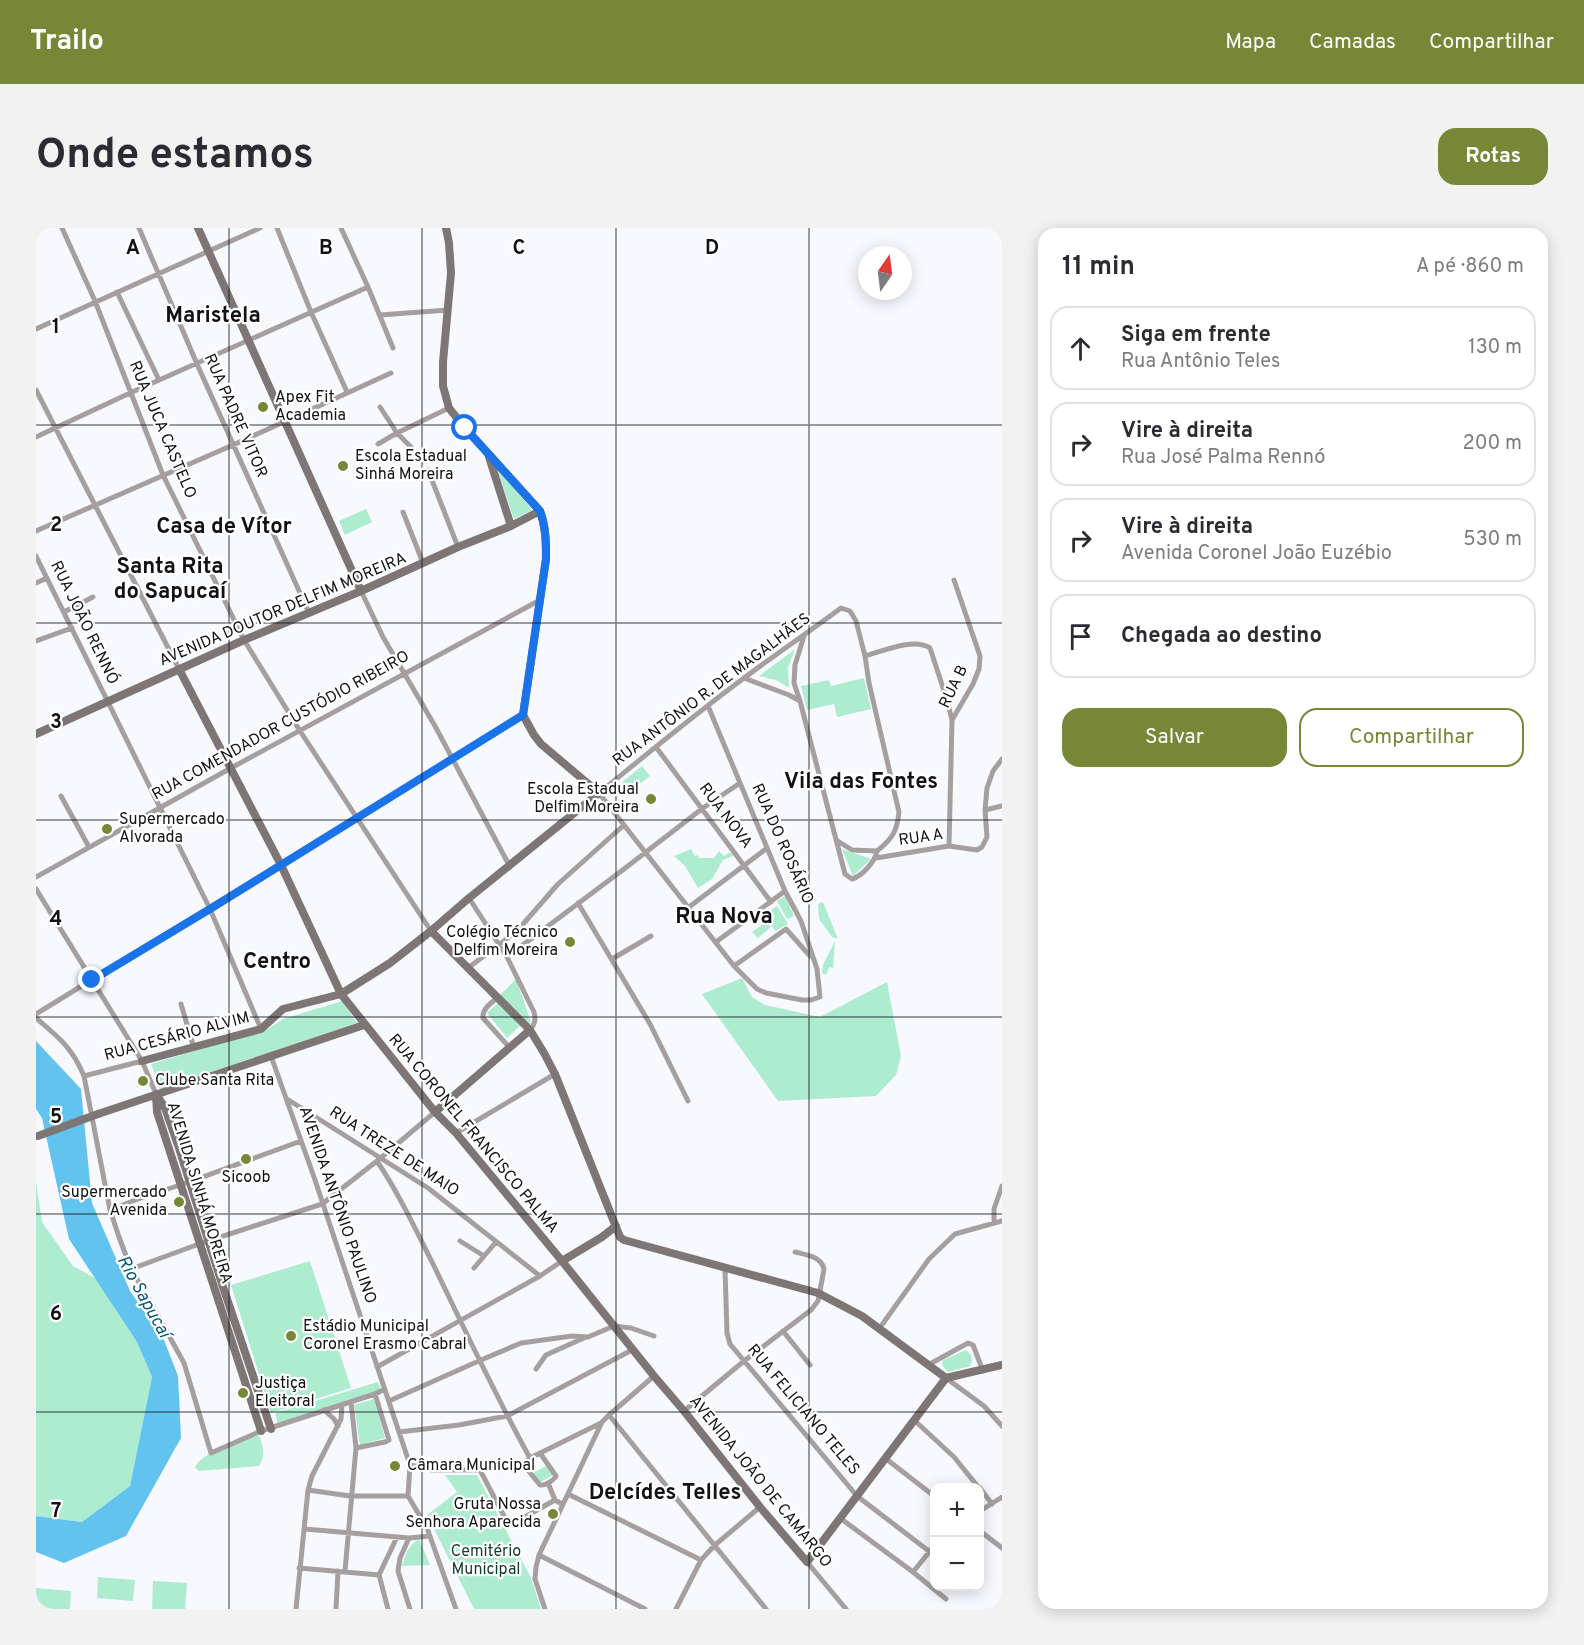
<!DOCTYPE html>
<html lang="pt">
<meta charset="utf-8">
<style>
:root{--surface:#fff;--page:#f2f2f3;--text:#2b2b33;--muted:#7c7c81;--line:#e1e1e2;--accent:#768838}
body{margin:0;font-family:Overpass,sans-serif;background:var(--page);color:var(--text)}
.controls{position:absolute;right:18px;bottom:18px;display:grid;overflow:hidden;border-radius:12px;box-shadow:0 3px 15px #0003}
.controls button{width:54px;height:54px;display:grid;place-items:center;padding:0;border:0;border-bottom:2px solid var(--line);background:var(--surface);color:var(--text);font:30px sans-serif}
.compass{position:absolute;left:822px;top:18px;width:54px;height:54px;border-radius:50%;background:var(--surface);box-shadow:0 3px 15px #0003;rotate:14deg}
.stop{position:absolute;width:18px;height:18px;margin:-14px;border:4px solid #1a73e8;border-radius:50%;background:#fff}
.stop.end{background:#1a73e8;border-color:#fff;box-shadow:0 2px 6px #0008}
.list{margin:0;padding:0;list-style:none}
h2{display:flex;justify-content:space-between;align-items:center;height:78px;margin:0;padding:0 24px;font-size:26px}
h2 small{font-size:20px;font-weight:400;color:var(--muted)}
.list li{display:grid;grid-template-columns:39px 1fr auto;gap:18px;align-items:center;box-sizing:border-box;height:84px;margin:0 12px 12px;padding:0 12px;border:2px solid var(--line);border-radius:18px}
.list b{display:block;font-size:22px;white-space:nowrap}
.list p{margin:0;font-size:20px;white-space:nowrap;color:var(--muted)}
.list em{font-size:20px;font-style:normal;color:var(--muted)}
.actions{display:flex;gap:12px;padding:18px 24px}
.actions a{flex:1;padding:14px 0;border:2px solid var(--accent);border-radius:18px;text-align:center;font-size:21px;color:var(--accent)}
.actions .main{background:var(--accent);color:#fff}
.icon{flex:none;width:33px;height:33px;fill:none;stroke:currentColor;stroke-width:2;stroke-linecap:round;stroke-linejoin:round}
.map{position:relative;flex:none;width:966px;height:1381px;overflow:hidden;border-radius:18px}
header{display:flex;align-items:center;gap:36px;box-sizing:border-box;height:84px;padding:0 30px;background:var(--accent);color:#fff}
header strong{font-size:28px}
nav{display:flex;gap:33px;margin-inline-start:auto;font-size:21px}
.intro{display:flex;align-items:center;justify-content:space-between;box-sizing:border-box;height:144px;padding:0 36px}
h1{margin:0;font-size:42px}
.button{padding:15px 27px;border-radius:18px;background:var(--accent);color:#fff;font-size:21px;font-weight:700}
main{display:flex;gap:36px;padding:0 36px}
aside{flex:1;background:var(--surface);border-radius:18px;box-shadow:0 3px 15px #0003}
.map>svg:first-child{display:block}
.green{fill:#aeecd0}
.water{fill:#62c3ee}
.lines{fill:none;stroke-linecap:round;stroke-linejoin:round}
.street{stroke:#a5a09f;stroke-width:5}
.secondary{stroke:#7d7674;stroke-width:8}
.secondary-bridge{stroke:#7d7674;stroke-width:8}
.route{stroke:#1a73e8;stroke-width:8}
.grid{fill:none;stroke:#111215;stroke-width:1.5;stroke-opacity:0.55}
.poi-dot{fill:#768838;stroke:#fff;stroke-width:2}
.labels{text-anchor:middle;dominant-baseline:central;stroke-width:4.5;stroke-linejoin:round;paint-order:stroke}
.poi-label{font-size:16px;fill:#111215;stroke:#fff;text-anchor:start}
.street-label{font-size:16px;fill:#111215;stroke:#fff}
.park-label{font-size:16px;fill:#123d2d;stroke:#fff}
.water-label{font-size:18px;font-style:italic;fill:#075976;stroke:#fff}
.district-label{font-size:22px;font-weight:bold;fill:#111215;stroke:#fff}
.grid-label{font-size:20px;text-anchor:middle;font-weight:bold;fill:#111215;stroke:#fff;stroke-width:4.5;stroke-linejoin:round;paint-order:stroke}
</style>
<header>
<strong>Trailo</strong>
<nav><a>Mapa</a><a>Camadas</a><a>Compartilhar</a></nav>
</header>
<div class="intro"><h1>Onde estamos</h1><a class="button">Rotas</a></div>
<main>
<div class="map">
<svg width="966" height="1381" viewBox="0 0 966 1381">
<rect width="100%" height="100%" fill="#f7f9ff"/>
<path class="green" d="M460 237 496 282 478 291Z
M330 281 336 294 309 307 303 293Z
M759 421 752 440 753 460 740 452 723 448Z
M828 450 835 481 801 489 798 476 771 482 765 458 793 452 795 458Z
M606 538 614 548 594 563 586 554Z
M655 621 659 628 662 627 663 630H678L683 623 688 628 694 624 697 628 687 632 676 651 662 660 649 638 638 628Z
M806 621 835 631 817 648Z
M749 668 758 688 751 691 741 673Z
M787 674 802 711 796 709 783 691 782 676Z
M741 678 752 696 739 703 728 686Z
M731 693 735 699 722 710 716 704Z
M799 713 797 740 793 739 790 747 786 745 787 737Z
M706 750 716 769 729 777 784 789 851 754 865 828 860 847 840 868 742 873 666 766Z
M480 751 495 794 494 796 464 767Z
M306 773 321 795 124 861 115 836 230 802 247 791Z
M463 774 484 798 471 810 451 785Z
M0 954 6 994 37 1038 59 1050 101 1114 116 1149 94 1258 46 1294 0 1288Z
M274 1033 315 1160 235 1185 195 1057Z
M930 1122 935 1127 936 1133 934 1138 912 1144 906 1137 907 1132Z
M342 1154 345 1162 242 1196 239 1185Z
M338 1171 349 1210 324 1217 318 1177Z
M223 1207C227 1218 230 1227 223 1238L163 1243 159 1240C163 1224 208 1213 223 1207Z
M512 1237 517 1247 503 1255 497 1245Z
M409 1247H441L495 1350 505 1381H438L391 1287 421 1264Z
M383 1311 394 1337 366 1338C370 1325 372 1318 383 1311Z
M62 1349 99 1352 97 1373 61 1370Z
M117 1353 151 1355 149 1381H116Z
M0 1360 35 1363 34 1381H0Z"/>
<path class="water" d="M0 813 45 861 56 975 94 1063 128 1112 142 1148 145 1210 90 1308 28 1335 0 1324V1288L46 1294 94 1258 116 1149 101 1114 33 1011 6 890 0 881Z"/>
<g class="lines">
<path class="street" d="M26 0 59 73 127 247 208 412 264 503 395 703
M103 0 161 136 273 385
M241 0 275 84 311 164
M305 0 332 59 357 120
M0 3 6 0
M81 64 123 152
M344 87 412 82
M0 101 224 0
M0 162 143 441
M344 179 361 205 376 220
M0 209 94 165 332 59
M342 216 361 205 413 180
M392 242 422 319
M367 284 387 335
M0 303 197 217 355 145
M0 328 174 681 225 801
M0 355 11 350
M325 363 347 409 399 498 473 637
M28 384 57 369
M0 413 36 400
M829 428C847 423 879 409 894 420L911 472 916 492
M708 450 753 467 764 473 809 646 816 651C826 648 839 634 841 623
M764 473 758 455 759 437 768 408
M672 478 749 663 765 693 781 741 784 769 775 772H766L730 765 721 761 698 738 563 565C611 526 658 487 708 450 740 426 773 404 805 380L814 383 820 393 829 428 833 455 863 584C861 604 856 611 841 623
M620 519 735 674
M25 568 53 619
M949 582 966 578
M800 612 816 622 841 623
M913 618 916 492 937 456 943 441 944 428 918 352
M840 630 913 618 941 622 946 619 951 609 949 582 951 560 957 543 966 531
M0 649 195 540 504 372
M0 661 106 833 120 866
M433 670 471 729 498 784C500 792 499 796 494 802
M542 675 614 796 652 873
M653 679 731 620
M680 714 749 663
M471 729 588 641 667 580 704 555
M576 731 615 708
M698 738 750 701 774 728
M432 740 481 703 522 656 588 597
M461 770C455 775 446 781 447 790L474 820
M145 776 158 820
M0 786 487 487
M0 790C23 810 36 819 48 848L74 982 83 1009 95 1041 115 1075 148 1135 175 1225 225 1203 339 1166 349 1161
M235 828 278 949 374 1237 372 1268 391 1300 420 1381
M48 848 106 833
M251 871 392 960 504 1048
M420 905 519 846
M341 933C363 966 380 1002 398 1038 429 1102 459 1167 494 1230
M74 982 102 971 153 954 265 913
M958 995V981L966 958
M424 1013 448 1028
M438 1040 460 1014
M95 1041 163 1016 286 976 341 933 399 884
M689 1041 691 1105 694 1116 821 1268 898 1327
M843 1101 893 1031 919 1006 966 993
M747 1103 774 1137
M892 1137 932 1115 937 1117 947 1143
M341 1139 504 1048 526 1033
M500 1141 510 1127 550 1109
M910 1150 948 1178 966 1198
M353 1173 445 1132 485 1115 536 1108 552 1109 578 1098 595 1100 618 1108
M288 1182 298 1191 302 1198
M648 1183 708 1133 775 1082 782 1073 788 1041C785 1028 770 1027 759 1024
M573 1187 730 1381
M878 1192 918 1229 943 1260
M363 1204 423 1197 471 1188 596 1122
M320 1220 349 1214 353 1212 339 1166
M849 1230 898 1268
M487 1236 504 1257C509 1258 518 1252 520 1248L504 1225
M374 1237 396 1242H444L487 1236 494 1230 565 1195
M444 1242 470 1292 474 1296 478 1295 519 1272 526 1276
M512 1255 519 1272
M944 1260 956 1276
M272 1262 314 1268H372
M532 1266 665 1332
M944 1283 966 1269
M804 1290 877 1344 910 1371
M269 1301 373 1310 394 1308
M944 1303 966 1320
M373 1310 364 1330 362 1343 374 1381
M503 1327 609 1381
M771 1334 810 1381
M263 1340 343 1347
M309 1343 320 1220 315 1174
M877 1344 898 1318
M260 1381 272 1262 276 1248 305 1191 306 1177
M300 1381 302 1343
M352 1381 343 1347 361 1309
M509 1381 499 1351 500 1339 503 1327 566 1194 573 1187 618 1148
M640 1381 665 1332 679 1317 724 1279"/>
<path class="secondary" d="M162 0 325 363
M453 229 475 298
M143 441 245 637 305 766 399 884 420 905 526 1033 618 1148 648 1183 724 1279 771 1334 910 1150
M0 506 208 412 325 363 422 319 475 298 504 283
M395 703 494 802 508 825 519 846 584 1009 588 1012 782 1065 826 1088 910 1150
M106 833 225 801 247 781 305 766 354 735 395 703 433 670 563 565 505 516 498 507 487 487 510 331C510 314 510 299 504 283L429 200 413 180 407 158V134L415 45 413 15 410 0
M120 866 129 880 143 920 188 1062 235 1201
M120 868 121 884 225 1203
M399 884 494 802
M62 886 328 797
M526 1033 566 1009 580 998
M910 1150 966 1137"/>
<path class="secondary-bridge" d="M2 908 62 886"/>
</g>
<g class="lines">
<path class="route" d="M56 752 174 681 487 487 510 331C510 314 510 299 504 283L429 200"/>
</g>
<path class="grid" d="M193 0V1381M386 0V1381M580 0V1381M773 0V1381M0 197H966M0 395H966M0 592H966M0 789H966M0 986H966M0 1184H966"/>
<g class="poi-dot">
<circle cx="227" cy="179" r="6"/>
<circle cx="307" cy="238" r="6"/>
<circle cx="615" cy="571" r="6"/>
<circle cx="71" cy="601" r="6"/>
<circle cx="534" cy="714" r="6"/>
<circle cx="107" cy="853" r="6"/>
<circle cx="210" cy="931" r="6"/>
<circle cx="143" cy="974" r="6"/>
<circle cx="255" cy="1108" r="6"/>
<circle cx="207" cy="1165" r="6"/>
<circle cx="359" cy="1238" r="6"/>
<circle cx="517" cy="1286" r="6"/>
</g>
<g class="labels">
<g class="poi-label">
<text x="239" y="170">Apex Fit<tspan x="239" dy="18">Academia</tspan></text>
<text x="319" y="229">Escola Estadual<tspan x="319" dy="18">Sinhá Moreira</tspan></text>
<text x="603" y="562" text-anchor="end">Escola Estadual<tspan x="603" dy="18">Delfim Moreira</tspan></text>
<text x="83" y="592">Supermercado<tspan x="83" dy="18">Alvorada</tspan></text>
<text x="522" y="705" text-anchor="end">Colégio Técnico<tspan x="522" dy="18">Delfim Moreira</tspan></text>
<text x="119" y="853">Clube Santa Rita</text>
<text x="210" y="950" text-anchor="middle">Sicoob</text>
<text x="131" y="965" text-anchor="end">Supermercado<tspan x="131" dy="18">Avenida</tspan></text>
<text x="267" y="1099">Estádio Municipal<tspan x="267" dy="18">Coronel Erasmo Cabral</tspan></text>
<text x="219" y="1156">Justiça<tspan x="219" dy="18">Eleitoral</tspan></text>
<text x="371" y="1238">Câmara Municipal</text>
<text x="505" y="1277" text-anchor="end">Gruta Nossa<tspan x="505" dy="18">Senhora Aparecida</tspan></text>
</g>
<g class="street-label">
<text transform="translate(199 188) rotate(66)">RUA PADRE VITOR</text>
<text transform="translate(126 202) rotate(67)">RUA JUCA CASTELO</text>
<text transform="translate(247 382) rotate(-23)">AVENIDA DOUTOR DELFIM MOREIRA</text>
<text transform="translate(48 395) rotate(64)">RUA JOÃO RENNÓ</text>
<text transform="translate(918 459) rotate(-64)">RUA B</text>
<text transform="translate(676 462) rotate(-37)">RUA ANTÔNIO R. DE MAGALHÃES</text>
<text transform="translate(245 498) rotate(-29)">RUA COMENDADOR CUSTÓDIO RIBEIRO</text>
<text transform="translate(689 588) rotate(53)">RUA NOVA</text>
<text transform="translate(885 610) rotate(-8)">RUA A</text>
<text transform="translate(746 616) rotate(66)">RUA DO ROSÁRIO</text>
<text transform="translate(141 809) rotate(-15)">RUA CESÁRIO ALVIM</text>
<text transform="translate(437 906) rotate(50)">RUA CORONEL FRANCISCO PALMA</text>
<text transform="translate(358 924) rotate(33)">RUA TREZE DE MAIO</text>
<text transform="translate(163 965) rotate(73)">AVENIDA SINHÁ MOREIRA</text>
<text transform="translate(301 977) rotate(71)">AVENIDA ANTÔNIO PAULINO</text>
<text transform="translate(767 1182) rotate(50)">RUA FELICIANO TELES</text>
<text transform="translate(724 1254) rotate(51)">AVENIDA JOÃO DE CAMARGO</text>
</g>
<g class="park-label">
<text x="450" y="1324">Cemitério<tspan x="450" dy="18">Municipal</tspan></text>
</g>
<g class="water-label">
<text transform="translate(107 1069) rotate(61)">Rio Sapucaí</text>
</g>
<g class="district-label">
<text x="177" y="88">Maristela</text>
<text x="188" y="299">Casa de Vítor</text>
<text x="134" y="339">Santa Rita<tspan x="134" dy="25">do Sapucaí</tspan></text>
<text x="825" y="554">Vila das Fontes</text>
<text x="688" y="689">Rua Nova</text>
<text x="241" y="734">Centro</text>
<text x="629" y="1265">Delcídes Telles</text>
</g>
</g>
<g class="grid-label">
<text x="97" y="26">A</text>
<text x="290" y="26">B</text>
<text x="483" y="26">C</text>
<text x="676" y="26">D</text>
<text x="20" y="105">1</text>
<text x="20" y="303">2</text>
<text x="20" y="500">3</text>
<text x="20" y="697">4</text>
<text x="20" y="895">5</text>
<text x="20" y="1092">6</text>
<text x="20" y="1289">7</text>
</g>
</svg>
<div class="controls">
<button>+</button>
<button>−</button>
</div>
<svg class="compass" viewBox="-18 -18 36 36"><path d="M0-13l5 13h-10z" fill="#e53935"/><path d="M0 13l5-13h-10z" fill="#7c7c81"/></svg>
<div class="stop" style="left:429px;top:200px"></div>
<div class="stop end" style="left:56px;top:752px"></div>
</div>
<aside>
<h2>11 min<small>A pé · 860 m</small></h2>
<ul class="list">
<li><svg class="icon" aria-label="ahead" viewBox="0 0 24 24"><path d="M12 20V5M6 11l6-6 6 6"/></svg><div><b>Siga em frente</b><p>Rua Antônio Teles</p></div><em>130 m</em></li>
<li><svg class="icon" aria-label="right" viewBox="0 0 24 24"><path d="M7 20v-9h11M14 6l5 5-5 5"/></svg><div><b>Vire à direita</b><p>Rua José Palma Rennó</p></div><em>200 m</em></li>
<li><svg class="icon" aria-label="right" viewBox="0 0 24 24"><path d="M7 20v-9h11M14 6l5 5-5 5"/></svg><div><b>Vire à direita</b><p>Avenida Coronel João Euzébio</p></div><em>530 m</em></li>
<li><svg class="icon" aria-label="arrive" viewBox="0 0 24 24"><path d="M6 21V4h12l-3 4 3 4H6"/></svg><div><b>Chegada ao destino</b></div></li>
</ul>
<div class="actions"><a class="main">Salvar</a><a>Compartilhar</a></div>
</aside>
</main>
